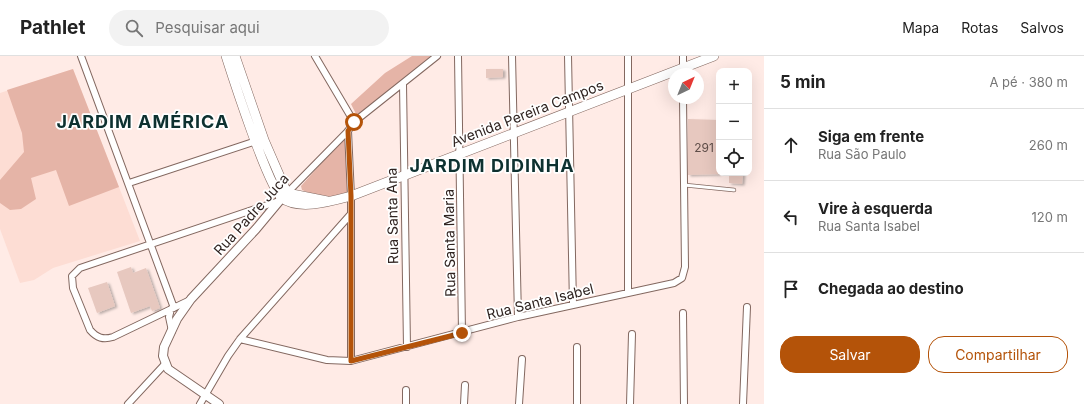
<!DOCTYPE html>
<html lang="pt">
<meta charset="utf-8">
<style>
:root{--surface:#fff;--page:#f2f2f2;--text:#222;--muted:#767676;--line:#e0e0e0;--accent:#b45309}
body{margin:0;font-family:Inter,sans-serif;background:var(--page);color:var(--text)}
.controls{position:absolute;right:12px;top:12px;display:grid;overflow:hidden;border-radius:8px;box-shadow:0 4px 16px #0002}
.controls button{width:36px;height:36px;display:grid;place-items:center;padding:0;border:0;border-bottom:1px solid var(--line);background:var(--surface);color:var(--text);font:20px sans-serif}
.compass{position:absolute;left:668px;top:12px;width:36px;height:36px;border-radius:50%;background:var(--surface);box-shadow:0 4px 16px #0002;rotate:43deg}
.stop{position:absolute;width:12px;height:12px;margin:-9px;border:3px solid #b45309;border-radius:50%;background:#fff}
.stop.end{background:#b45309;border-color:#fff;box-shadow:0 1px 4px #0008}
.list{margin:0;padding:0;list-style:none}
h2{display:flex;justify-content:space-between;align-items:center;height:52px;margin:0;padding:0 16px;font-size:17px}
h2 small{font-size:13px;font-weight:400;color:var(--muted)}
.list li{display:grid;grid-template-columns:26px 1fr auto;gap:12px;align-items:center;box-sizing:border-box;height:72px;padding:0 16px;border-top:1px solid var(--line)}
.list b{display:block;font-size:15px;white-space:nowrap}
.list p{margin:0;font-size:13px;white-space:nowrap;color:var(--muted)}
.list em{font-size:13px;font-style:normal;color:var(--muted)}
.actions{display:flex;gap:8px;padding:12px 16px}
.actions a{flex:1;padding:9px 0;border:1px solid var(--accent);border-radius:16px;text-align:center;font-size:14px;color:var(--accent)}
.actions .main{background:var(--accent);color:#fff}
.icon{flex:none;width:22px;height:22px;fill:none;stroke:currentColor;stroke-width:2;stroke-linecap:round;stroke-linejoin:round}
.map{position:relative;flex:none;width:764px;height:348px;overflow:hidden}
header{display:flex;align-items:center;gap:24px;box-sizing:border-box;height:56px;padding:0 20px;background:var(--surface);border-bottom:1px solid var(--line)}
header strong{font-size:19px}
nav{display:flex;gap:22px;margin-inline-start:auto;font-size:14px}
.search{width:280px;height:36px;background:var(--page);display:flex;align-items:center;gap:10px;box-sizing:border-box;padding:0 14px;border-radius:22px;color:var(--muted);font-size:15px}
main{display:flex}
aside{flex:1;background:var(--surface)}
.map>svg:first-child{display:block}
.built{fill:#fdddd4}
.green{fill:#e5b4a7}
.building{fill:#e7c8bf;filter:url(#shadow)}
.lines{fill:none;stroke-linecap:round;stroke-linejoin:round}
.service-casing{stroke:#836860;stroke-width:4.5}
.minor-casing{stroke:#836860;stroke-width:8}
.tertiary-casing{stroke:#836860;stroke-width:10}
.secondary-casing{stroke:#836860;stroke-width:10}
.service{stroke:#fff;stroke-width:3}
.minor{stroke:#fff;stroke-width:6}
.tertiary{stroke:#fff;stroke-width:8}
.secondary{stroke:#fff;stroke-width:9}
.route{stroke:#b45309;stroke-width:5}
.labels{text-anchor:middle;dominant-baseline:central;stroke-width:3.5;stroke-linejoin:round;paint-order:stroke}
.number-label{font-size:12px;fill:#5e4d48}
.street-label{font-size:14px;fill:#302421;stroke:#fff}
.district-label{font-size:18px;font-weight:bold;letter-spacing:1px;fill:#0e3130;stroke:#fff}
</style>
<header>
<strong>Pathlet</strong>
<div class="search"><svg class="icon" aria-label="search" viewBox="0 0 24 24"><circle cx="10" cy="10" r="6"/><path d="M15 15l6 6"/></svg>Pesquisar aqui</div>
<nav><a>Mapa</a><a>Rotas</a><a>Salvos</a></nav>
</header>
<main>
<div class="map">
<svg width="764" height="348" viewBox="0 0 764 348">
<defs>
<filter id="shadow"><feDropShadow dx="2.5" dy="1.5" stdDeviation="1" flood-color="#0004"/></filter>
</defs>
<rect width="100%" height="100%" fill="#ffebe6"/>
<path class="built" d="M73 13 140 185 53 212 34 224 20 227 0 173V37Z"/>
<path class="green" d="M412 0H433L357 60 351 48 385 17Z
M73 13 119 131 69 150 56 114 31 122 36 143 21 153 10 154 0 147V124L24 96 22 77 7 34Z
M342 84 345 85 350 133C348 136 347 139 343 140 335 142 309 138 302 134L301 130Z"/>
<path class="building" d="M486 13H503V21L486 22Z
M688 63 719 64V118L688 119Z
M729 117H743L742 128 729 127Z
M131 211 133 217 146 212 160 252 152 255 150 250 131 257 117 216Z
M107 226 115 250 97 257 88 232Z"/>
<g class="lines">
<defs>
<path id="service" d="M684 129 734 134"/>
<path id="minor" d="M81 0 174 252
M315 0 354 66
M458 0 462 277
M512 0 518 261
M568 0 573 249
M628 0V236
M683 0V18
M403 28 407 291
M348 75 351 140V305
M129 127 256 85
M287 137 348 75 354 66 437 0
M190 244 113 281C103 284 97 282 90 274L73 232 72 220 80 212 279 145
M171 253 169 261 172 275
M683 257 684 348
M240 283 327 304 351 305 518 261 674 227 682 222 685 211 683 42
M406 334V348
M128 348 165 308
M200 348 228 300 240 283 350 159
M464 348 465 329
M519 348 522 303
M577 348V291
M630 348 632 278
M743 348 747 251"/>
<path id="tertiary" d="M219 348 168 313 163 300 164 291 177 263 191 243 256 173 286 137"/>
<path id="secondary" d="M226 0C233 22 269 133 282 142 299 155 332 145 351 140L714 0
M235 0 264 84 287 137 327 145"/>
</defs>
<use href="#service" class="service-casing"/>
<use href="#minor" class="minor-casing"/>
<use href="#tertiary" class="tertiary-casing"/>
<use href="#secondary" class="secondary-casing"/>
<use href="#service" class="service"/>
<use href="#minor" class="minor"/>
<use href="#tertiary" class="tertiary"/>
<use href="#secondary" class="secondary"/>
</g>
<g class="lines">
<path class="route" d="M354 66 348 75 351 140V305L462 277"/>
</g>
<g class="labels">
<g class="number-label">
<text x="704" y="91">291</text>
</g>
<g class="street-label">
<text transform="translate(527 57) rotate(-21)">Avenida Pereira Campos</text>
<text transform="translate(251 158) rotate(-48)">Rua Padre Juca</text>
<text transform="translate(392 160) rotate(-91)">Rua Santa Ana</text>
<text transform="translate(449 187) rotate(-91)">Rua Santa Maria</text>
<text transform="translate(540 245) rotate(-14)">Rua Santa Isabel</text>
</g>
<g class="district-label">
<text x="143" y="65">JARDIM AMÉRICA</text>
<text x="492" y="109">JARDIM DIDINHA</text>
</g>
</g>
</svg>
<div class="controls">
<button>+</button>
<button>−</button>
<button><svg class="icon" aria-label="locate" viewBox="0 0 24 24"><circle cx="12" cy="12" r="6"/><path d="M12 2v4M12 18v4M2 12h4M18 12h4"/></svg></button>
</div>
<svg class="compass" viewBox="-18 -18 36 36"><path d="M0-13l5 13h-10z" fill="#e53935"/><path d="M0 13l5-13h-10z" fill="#767676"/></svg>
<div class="stop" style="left:354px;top:66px"></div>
<div class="stop end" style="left:462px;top:277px"></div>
</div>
<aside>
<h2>5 min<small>A pé · 380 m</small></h2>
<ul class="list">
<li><svg class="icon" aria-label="ahead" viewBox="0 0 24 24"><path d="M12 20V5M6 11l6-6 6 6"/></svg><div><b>Siga em frente</b><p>Rua São Paulo</p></div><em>260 m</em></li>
<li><svg class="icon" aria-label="left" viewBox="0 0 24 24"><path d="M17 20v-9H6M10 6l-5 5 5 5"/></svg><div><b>Vire à esquerda</b><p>Rua Santa Isabel</p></div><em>120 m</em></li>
<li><svg class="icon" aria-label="arrive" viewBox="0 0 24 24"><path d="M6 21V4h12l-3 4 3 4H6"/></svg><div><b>Chegada ao destino</b></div></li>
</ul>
<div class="actions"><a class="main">Salvar</a><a>Compartilhar</a></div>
</aside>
</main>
